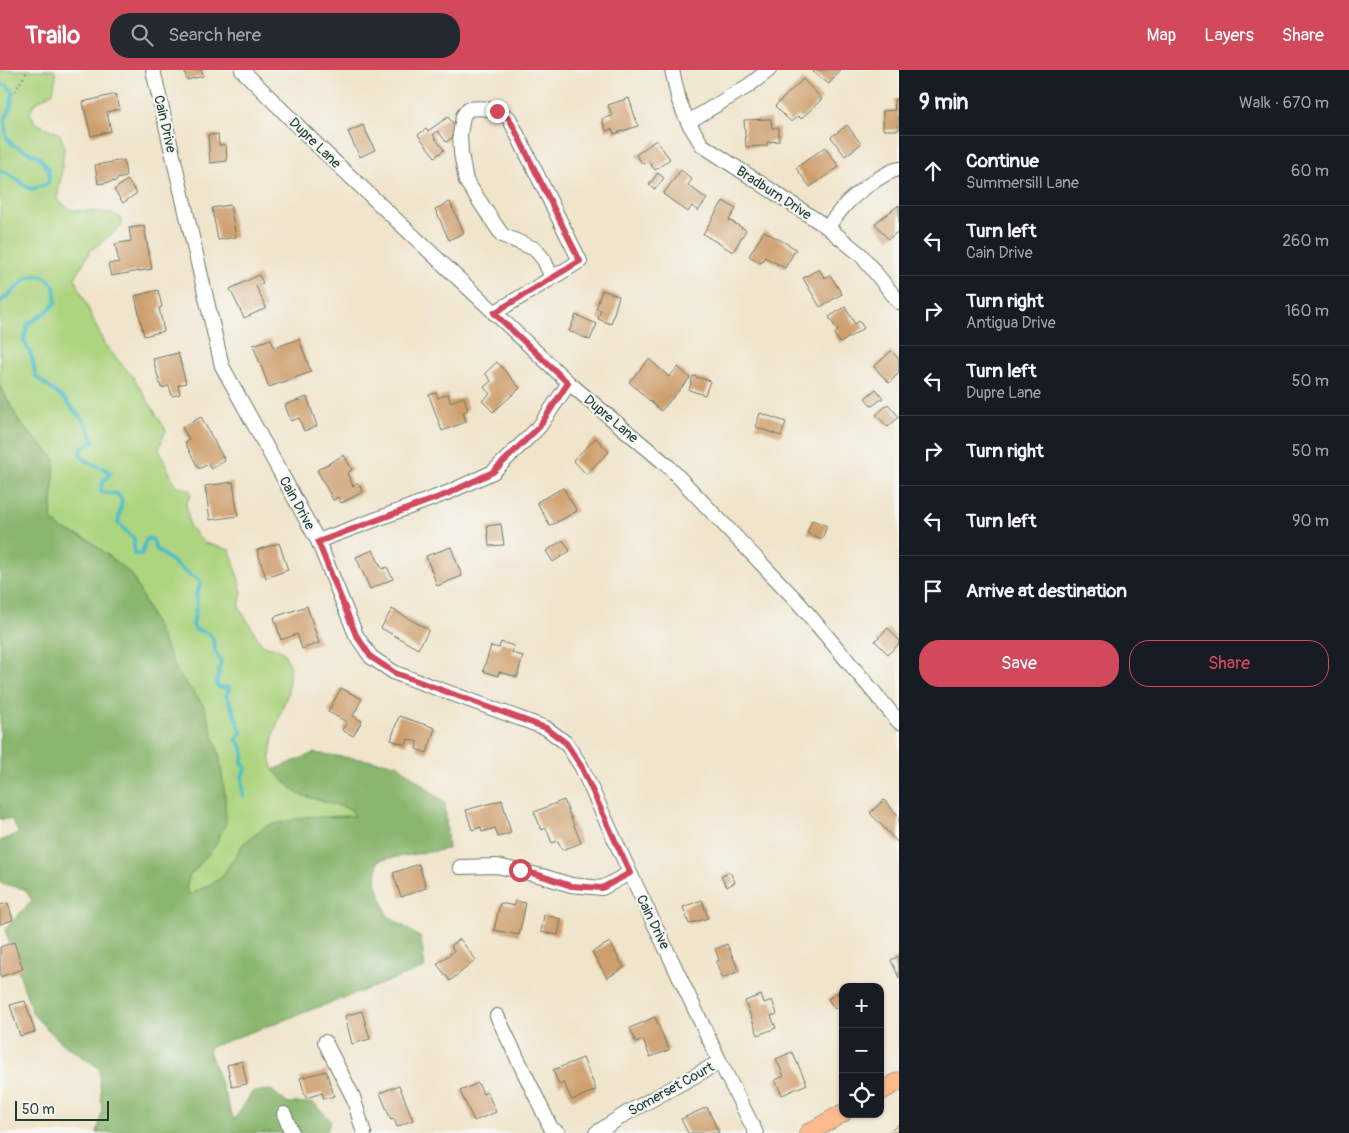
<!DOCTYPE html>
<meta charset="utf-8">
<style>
:root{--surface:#171b24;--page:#242831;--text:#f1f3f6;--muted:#9ea1a6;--line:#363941;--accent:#d1495b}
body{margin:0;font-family:Pangolin,sans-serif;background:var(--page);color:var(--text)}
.controls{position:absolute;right:15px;bottom:15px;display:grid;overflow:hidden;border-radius:10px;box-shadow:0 1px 4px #0004}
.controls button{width:45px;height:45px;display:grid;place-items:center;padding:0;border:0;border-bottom:1px solid var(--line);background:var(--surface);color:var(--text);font:25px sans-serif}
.scale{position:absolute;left:15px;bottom:12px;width:94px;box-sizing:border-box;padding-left:5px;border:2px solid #1f3d34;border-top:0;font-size:14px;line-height:18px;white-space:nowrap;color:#1f3d34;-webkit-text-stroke:4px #f6f6f2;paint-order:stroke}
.stop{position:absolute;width:15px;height:15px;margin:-11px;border:4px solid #d1495b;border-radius:50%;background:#fff}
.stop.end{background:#d1495b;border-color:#fff;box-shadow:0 1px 5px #0008}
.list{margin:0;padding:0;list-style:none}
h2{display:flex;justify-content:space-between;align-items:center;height:65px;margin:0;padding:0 20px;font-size:21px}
h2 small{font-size:16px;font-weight:400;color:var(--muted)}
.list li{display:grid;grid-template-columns:32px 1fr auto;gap:15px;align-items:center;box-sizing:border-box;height:70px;padding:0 20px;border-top:1px solid var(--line)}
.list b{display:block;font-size:19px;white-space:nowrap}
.list p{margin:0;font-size:16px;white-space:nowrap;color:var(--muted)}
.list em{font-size:16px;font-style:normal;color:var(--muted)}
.actions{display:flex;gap:10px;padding:15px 20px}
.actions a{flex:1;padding:11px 0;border:1px solid var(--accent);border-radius:20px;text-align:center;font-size:18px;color:var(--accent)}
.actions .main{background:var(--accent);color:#fff}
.icon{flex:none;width:28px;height:28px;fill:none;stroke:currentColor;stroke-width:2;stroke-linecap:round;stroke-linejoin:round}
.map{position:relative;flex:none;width:899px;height:1063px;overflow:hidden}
header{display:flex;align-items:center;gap:30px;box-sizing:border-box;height:70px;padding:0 25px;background:var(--accent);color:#fff}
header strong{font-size:24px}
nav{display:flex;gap:28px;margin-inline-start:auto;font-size:18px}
.search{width:350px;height:45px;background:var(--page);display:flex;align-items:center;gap:12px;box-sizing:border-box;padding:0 18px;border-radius:20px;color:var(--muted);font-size:19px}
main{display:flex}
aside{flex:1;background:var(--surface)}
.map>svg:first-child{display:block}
.green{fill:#add47f;stroke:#66885a}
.forest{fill:#8ab66e;stroke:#547a51}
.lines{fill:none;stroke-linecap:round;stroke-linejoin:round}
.stream{stroke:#4fbec6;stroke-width:4}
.building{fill:#ce9e6c}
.minor-casing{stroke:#687768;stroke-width:16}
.major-casing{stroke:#687768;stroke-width:19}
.path{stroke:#687768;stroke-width:2.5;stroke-dasharray:1 4;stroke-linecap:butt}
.minor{stroke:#fff;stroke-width:14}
.major{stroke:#fcba8d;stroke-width:18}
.route{stroke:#d1495b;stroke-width:6}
.labels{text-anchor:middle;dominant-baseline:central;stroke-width:4.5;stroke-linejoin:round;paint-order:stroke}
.street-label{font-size:14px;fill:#1f3d34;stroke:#f6f6f2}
</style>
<header>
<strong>Trailo</strong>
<div class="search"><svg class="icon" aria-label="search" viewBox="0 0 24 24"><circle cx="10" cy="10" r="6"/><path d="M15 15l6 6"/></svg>Search here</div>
<nav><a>Map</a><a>Layers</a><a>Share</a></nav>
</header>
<main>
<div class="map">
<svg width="899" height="1063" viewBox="0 0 899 1063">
<rect width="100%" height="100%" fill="#f6f6f2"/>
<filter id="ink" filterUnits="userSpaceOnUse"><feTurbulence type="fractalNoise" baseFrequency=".02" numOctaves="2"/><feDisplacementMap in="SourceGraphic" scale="10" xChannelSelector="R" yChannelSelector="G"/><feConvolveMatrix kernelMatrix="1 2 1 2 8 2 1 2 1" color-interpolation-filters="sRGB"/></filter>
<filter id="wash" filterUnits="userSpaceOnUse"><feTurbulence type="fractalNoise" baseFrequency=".0096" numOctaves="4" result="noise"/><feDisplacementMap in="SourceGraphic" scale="20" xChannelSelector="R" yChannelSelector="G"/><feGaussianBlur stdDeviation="1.12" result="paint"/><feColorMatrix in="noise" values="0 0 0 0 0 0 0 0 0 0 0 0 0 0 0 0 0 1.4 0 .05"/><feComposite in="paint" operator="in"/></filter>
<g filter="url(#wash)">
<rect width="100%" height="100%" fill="#f0e4ca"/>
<path class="green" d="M0 0H54L56 6 53 22 34 34 30 43 36 53 60 64 64 78 61 107 57 130 71 140 112 143 121 148 122 156 90 181 75 208 104 274 133 307 166 360 159 379 175 415 190 420 191 426 186 433 190 457 204 473 230 480 242 522 239 537 262 575 275 578 283 582 290 594 288 622 274 662 270 686 273 700 298 724 350 739 355 746 305 747 244 773 221 808 190 825 186 818 189 807 215 776 204 636 178 603 132 505 89 470 60 458 51 448 55 389 20 353 0 316Z"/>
<path class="forest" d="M0 316 20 353 55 389 51 448 60 458 89 470 132 505 178 603 204 636 219 683 225 726 226 753 215 776 189 807 186 818 190 825 221 808 244 773 266 756 305 747 355 746 350 739 298 724 273 700 314 683 397 694 445 733 448 779 378 790 376 811 387 845 421 868 425 898 208 978 234 1050 252 1022 271 1020 287 1033H314L331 1051 326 1063H97L102 1041 99 998 63 974 33 945 5 860 32 830 24 819 0 813V771L19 763 11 749H0Z"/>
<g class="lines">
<path class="stream" d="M0 15H7L13 22 10 39 5 49 6 67 13 75 39 87 49 100V111L43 116 30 119 6 102 0 101
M0 232 10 224 28 207 41 205 48 209 54 216 56 232 45 243 28 254 24 271 32 287 36 307 65 330 87 355 94 372 82 378 80 384C90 398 98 393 111 403 105 409 100 413 101 422L118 424 122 431 118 453 134 469V484H142L145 472 148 468 153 470 155 478 184 501 198 509 201 513 196 525 197 533 193 555 196 560C222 563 208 577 221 591L216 615 220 618 228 617 229 620 226 625C233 637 236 651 242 663L236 669 241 675 244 685 242 691 246 699 242 705 243 726"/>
</g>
<g id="blocks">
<path class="building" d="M184 0H202L203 6 187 10Z
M815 0H840L829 14 813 2Z
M803 9 822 29 801 49 798 46 791 52 775 36Z
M116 24 120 39 107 42 111 61 91 66 83 32Z
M629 28 638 56 614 64 612 59 606 61 602 49 612 46 608 35Z
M894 29H899V60H883V41L895 40Z
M448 47 460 62 446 72 438 61 433 65 444 80 435 87 418 65 426 59 428 61Z
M771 49 772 58H779V71L767 72V76L746 77 744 50Z
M363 55 375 80 360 87 348 62Z
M847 55 861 74 845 86 831 67Z
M218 64 219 75H226L227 91 210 93 208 65Z
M656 70 670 89 655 100 648 91 643 94 636 85Z
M825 77 839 97 810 117 796 98Z
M124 90 126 107 117 109V111L98 114 95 95Z
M681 100 692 109 688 115 707 129 698 141 692 136 688 142 663 124Z
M658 103 664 108 655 119 649 115Z
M127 110 137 123 123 133 114 120Z
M723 131 736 139 729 150 746 160 733 182 703 164Z
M450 132 464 163 449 170 435 139Z
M230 135 236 167 218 170 212 138Z
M899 135V161L888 169 875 153Z
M144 156 152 199 111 206 108 194 119 192 115 174 131 171 129 158Z
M764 161 796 179 785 198 765 187 761 193 749 186Z
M819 199 825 208 830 205 842 224 820 237 803 208Z
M259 205 263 213 256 216 266 238 244 248 230 219Z
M158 220 162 237 159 238 164 261 144 266 135 226Z
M602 220 619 226 611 254 598 249 601 240 596 239Z
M845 237 855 254 859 251 864 258 840 273 834 264 838 261 829 247Z
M576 245 597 254 590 270 569 261Z
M271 269 274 278 299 269 311 302 269 317 253 275Z
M891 281 899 289V303L889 313 874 297Z
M178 283 186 313 178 315 180 324 172 326 169 316 161 318 153 289Z
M649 289 669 307 678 297 690 308 661 341 629 312Z
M497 292 520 318 493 342 482 331 490 324 484 317 491 311 485 303Z
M693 306 710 311 705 325 689 320Z
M876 319 883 328 872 336 865 328Z
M436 323 438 328 448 324 450 332 464 327 468 340 463 342 466 352 442 361 429 325Z
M307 327 317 356 304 361 299 348 291 351 285 335Z
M888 334 899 347 888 357 876 345Z
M760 343 786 352 781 366 756 357Z
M201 347 225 391 211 399 208 394 199 399 185 373 189 370 182 357Z
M596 368 609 382 586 404 573 390Z
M344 385 352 400 347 403 353 416 358 413 363 422 341 433 338 427 333 430 317 400Z
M233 412 238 446 210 450 205 416Z
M563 418 577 441 550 456 537 432Z
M812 450 827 456 822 469 807 463Z
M501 454 504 475 489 476 487 456Z
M563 470 570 481 553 492 546 481Z
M279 473 288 500 266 508 257 480Z
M451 477 462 506 437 516 426 486Z
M373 480 382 499 387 497 393 509 370 519 356 487Z
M307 536 319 573 302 579 297 564 281 570 274 547Z
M392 539 429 560 418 579 381 558Z
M888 558 899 570V574L888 584 875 571Z
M501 572 514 576 512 583 523 586 517 607 499 602 498 606 483 601 491 576 499 578Z
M341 618 362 629 353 646 362 651 353 666 342 660 347 652 328 642Z
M399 646 435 658 427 683 416 679 418 672 408 669 406 675 391 670Z
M502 730 511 763 498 767 495 758 482 762 481 757 472 760 466 740Z
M564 730 581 773 562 780 558 771 552 773 546 758 542 760 534 742Z
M884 730 899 747V774L870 743Z
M419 794 426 818 401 827 393 803Z
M730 802 735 812 727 817 721 807Z
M702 830 708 848 689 854 683 837Z
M515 831 526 833 519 865 494 860 500 833 514 836Z
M8 833 13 850 0 854V835Z
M544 845 561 849 558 865 541 862Z
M460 869 476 890 450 911 437 894 454 881 451 876Z
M14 872 23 899 0 907V877Z
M610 872 624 898 607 908 592 882Z
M727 874 739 901 723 908 716 892 719 890 715 879Z
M899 886V908L891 890Z
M842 920 843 939 840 935 835 939 828 929Z
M761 925 764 933 772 930 777 944 771 946 776 958 758 965 745 931Z
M25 931 35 962 20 966 10 935Z
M362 941 370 969 352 974 345 946Z
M655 947 669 980 650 987 643 970 636 973 630 958Z
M792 982 807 1014 782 1025 775 1010 784 1006 776 989Z
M583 988 596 1020 572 1030 564 1013 559 1015 553 1000Z
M242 991 247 1014 232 1017 227 995Z
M326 1001 334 1026 324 1029 322 1023 306 1028 300 1008Z
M478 1013 483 1024 487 1022 496 1042 474 1051 460 1021Z
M399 1015 413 1050 397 1057 394 1049 391 1050 380 1023Z
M707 1037 719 1063H688L681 1049Z
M899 1054V1063H888Z"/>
</g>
</g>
<g filter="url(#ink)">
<use href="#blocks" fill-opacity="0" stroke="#687768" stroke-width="1"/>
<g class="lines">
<defs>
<path id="minor" d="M153 0 222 296 318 471 356 565 371 587 395 603 546 658 566 673 581 696 630 803 720 992 756 1063
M242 0 318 76 569 313 668 396 798 532 899 652
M672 0 679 31 688 52 702 75 827 157 861 185 899 232
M688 52 748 16 769 0
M827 157C834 149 840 140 847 133 858 122 884 102 899 99
M494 243 580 191 509 48C494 39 485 37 468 39L463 46 460 65 461 83 466 111 502 165 535 179 544 190 552 208
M318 471 447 423 493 402 539 357 569 313
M460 797 497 796 542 806 571 815 602 818 630 803
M497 946 551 1058 558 1063
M325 972 353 1027 364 1063
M284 1044 292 1063
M596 1063 627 1043 720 992"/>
<path id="major" d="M880 1022 899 1011
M808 1063 843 1043"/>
</defs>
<use href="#minor" class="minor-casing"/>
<use href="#major" class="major-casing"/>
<path class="path" d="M15 21 28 0"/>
<use href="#minor" class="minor"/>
<use href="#major" class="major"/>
</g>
</g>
<g class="lines" filter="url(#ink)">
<path class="route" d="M497 41 509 48 580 191 494 243 568 313 539 357 493 402 447 424 318 472 356 565 371 587 395 603 546 658 566 673 581 696 630 803 602 818 571 816 542 806 520 800"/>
</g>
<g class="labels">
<g class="street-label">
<text transform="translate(165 54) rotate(77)">Cain Drive</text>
<text transform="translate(315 73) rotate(44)">Dupre Lane</text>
<text transform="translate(774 123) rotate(33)">Bradburn Drive</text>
<text transform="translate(611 349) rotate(40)">Dupre Lane</text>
<text transform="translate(297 433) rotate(61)">Cain Drive</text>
<text transform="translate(653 852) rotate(64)">Cain Drive</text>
<text transform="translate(671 1019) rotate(-29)">Somerset Court</text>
</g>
</g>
</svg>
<div class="controls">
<button>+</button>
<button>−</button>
<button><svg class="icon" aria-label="locate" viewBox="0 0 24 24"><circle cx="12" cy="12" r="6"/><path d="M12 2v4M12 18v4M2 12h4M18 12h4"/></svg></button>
</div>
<div class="scale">50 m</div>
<div class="stop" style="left:520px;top:800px"></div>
<div class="stop end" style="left:497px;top:41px"></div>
</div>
<aside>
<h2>9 min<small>Walk · 670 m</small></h2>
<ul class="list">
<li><svg class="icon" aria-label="ahead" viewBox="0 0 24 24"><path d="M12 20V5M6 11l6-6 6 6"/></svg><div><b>Continue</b><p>Summersill Lane</p></div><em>60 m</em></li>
<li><svg class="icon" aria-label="left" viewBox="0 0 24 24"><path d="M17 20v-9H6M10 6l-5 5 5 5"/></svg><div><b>Turn left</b><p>Cain Drive</p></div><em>260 m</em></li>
<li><svg class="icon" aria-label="right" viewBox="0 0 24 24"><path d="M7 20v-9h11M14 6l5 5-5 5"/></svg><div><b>Turn right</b><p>Antigua Drive</p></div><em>160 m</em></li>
<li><svg class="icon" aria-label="left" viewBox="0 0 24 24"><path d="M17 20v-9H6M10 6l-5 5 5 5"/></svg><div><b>Turn left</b><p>Dupre Lane</p></div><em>50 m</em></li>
<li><svg class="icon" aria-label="right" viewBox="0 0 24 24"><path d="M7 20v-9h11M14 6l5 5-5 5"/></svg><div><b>Turn right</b></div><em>50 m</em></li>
<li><svg class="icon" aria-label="left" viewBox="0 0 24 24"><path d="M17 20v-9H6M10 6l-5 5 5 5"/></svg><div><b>Turn left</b></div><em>90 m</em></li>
<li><svg class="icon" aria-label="arrive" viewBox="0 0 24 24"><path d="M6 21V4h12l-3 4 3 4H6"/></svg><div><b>Arrive at destination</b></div></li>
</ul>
<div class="actions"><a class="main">Save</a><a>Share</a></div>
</aside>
</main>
